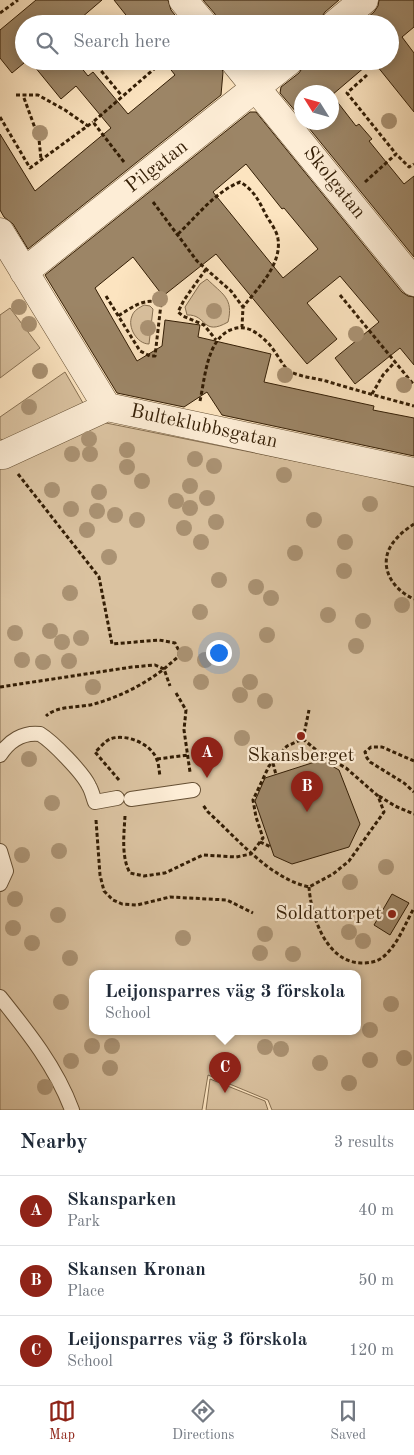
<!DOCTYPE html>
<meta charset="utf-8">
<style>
:root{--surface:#fff;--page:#f6f6f7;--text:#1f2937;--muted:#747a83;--line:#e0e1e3;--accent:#8f2418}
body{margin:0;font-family:"Old Standard TT",serif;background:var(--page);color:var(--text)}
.compass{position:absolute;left:294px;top:85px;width:45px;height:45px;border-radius:50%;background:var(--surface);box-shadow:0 2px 12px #0003;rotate:307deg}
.you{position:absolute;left:218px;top:652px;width:18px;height:18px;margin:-12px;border:4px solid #fff;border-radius:50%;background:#1a73e8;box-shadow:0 0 0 8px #1a73e833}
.badge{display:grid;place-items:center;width:32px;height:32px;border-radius:50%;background:var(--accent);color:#fff;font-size:16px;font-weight:700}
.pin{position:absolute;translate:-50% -41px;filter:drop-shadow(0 1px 2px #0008)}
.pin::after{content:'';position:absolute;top:26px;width:18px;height:15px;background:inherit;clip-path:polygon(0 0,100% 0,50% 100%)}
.popup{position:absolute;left:89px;top:970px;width:272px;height:65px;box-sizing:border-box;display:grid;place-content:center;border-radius:10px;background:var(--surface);filter:drop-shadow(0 1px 4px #0005);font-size:16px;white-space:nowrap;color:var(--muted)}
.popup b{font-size:19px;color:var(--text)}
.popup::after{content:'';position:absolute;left:50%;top:100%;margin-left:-10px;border:10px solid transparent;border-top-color:var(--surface)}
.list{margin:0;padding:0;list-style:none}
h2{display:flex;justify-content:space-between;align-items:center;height:65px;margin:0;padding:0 20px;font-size:21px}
h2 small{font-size:16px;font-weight:400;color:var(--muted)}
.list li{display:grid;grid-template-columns:32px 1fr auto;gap:15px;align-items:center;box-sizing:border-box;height:70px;padding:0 20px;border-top:1px solid var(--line)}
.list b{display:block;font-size:19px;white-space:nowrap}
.list p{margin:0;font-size:16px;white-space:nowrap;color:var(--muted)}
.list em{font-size:16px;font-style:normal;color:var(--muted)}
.icon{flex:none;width:28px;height:28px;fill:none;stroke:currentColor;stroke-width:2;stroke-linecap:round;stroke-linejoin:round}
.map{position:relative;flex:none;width:414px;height:1110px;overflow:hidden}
.search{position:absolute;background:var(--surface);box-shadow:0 2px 12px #0003;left:15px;right:15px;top:15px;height:55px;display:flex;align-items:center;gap:12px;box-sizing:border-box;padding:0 18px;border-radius:28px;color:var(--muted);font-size:19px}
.sheet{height:275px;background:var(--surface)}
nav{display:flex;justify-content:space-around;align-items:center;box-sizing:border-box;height:70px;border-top:1px solid var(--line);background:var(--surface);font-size:14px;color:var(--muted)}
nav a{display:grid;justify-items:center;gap:2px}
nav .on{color:var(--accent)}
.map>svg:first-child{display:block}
.green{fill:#dac2a0;stroke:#877052;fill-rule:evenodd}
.building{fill:#9c8566;stroke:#341e05;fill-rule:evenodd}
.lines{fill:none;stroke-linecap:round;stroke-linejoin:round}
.service-casing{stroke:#665034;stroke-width:16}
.minor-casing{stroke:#665034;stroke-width:29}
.path{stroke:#341e05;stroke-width:3;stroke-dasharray:4 2.5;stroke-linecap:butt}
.service{stroke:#fdedd6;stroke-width:14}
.minor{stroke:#fdedd6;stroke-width:28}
.tree{fill:#aa9273}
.poi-dot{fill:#8f2418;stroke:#fdedd6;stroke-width:2}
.labels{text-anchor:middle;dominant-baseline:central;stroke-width:4.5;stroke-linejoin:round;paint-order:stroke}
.street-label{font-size:20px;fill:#341e05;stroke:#fdedd6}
.poi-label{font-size:20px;fill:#341e05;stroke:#fdedd6}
</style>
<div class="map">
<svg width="414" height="1110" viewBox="0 0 414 1110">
<rect width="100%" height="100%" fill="#fce4c0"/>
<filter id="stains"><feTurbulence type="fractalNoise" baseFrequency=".004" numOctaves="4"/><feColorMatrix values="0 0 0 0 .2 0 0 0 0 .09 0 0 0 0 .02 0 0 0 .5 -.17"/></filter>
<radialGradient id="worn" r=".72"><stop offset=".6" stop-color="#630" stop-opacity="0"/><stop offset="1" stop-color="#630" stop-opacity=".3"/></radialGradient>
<path class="green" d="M207 279C222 294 234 298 228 322 202 337 207 314 187 315L185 307 200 284Z
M144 305 150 306 153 309 149 344C137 344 127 327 132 316 134 310 139 308 144 305Z
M10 308 40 348 0 378V315Z
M65 372 83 403 8 442 0 439V417Z
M96 421 355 473 414 487V1110H272L268 1100 208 1075 202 1110H0V461ZM92 974H358V1032H92Z
M210 1079 265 1101 268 1110H206Z"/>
<path class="building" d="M36 0H102L74 24H24V63L12 73 0 58V30Z
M114 0H168L171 10 182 24H133Z
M203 0H339L325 12 321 18 320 24H218L215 14Z
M379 0H414V27L402 37 414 53V112L373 61H390V24H360L374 12 378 6Z
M30 61H76L88 76 93 72 128 114 175 75 164 61H219L223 72 221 95 28 249 13 224 4 217 0 210V134L35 191 111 128 76 86 61 99Z
M304 61H372L332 95 356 126 359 124 372 139 369 141 404 184 414 176V257L304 122H332V92H302V119L280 93 281 87 299 73 303 67Z
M250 112H256L402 292 408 296 414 297V365L400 348 355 384 335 358 379 322 340 276 307 303 337 339 307 364 216 254 163 296 133 257 95 288 137 361 162 346 165 320 200 325 198 337 271 354 264 382 374 406 373 410 414 418V456L222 415 207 392 184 407 117 393 45 275ZM246 164 282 209 284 208 318 249 283 278 213 192Z
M321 760 339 770 360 824 349 847 292 864 274 856 255 801 265 778Z
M392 894 409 903 390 935 374 925Z"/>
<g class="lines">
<defs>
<path id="service" d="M0 755C9 741 23 732 40 734 53 742 83 773 89 786 92 791 93 797 95 802L117 798
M131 799 193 790
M0 851 6 871 0 884
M0 997C28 1032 56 1067 72 1110"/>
<path id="minor" d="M183 0 203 24
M335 24 364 0
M234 61 414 282
M0 232 107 407
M24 272 289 61
M0 455H3L107 407 414 472"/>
</defs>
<use href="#service" class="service-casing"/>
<use href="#minor" class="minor-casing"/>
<path class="path" d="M0 13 18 0
M102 24 109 17 115 24
M93 61 122 96
M367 75 347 93 396 154
M16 95H38L65 110 88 126
M24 98 39 139 41 159
M0 117 30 168 93 122
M124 162 93 122 154 69 147 61
M365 182 396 154 409 167 414 164
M153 202 197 261 231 291 243 307 242 327
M178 234C197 216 215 192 240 182 254 190 259 201 266 215 270 222 277 231 278 239 282 265 257 289 243 307
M206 269 184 300 178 312 183 316 204 325 216 340
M340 295 414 385
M106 296 140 351 150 356H155L161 304C146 296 131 308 118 316
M372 394 383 375 395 362
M200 401C205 378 207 337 233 329 248 324 259 334 269 344 274 349 285 369 289 371 300 377 315 378 326 381 355 390 385 398 414 406
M18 474 99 577 112 644 159 640 175 643 179 651V656L164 669 170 686
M414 524C408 528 401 533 396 539 376 561 389 588 414 599
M0 687 132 667 155 665 164 669C143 685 119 697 94 704 79 708 58 705 46 716
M176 693 186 710 184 730 190 772
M303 739 309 710
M157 759 188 755
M414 761 382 747H371L365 752 367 758 370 762 404 783 414 792
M273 763 276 775
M119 780 95 752C99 749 105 741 110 739 126 733 152 744 157 760 159 765 159 771 160 776
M379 796 395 806 414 814
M125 816C124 834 121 857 130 873L144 876 165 873 203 855 236 857 251 854 263 838 256 817 253 800 269 766 287 746 303 739 321 754 346 768 378 796 384 812 349 861 333 874 309 887C269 878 238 839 208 812L203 805
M96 820 100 875 104 891 113 900 122 904 137 905 170 897 227 900 253 913
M260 842 271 847
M309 887C311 916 326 962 361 963 369 963 377 962 383 957 397 946 405 924 414 908"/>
<use href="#service" class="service"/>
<use href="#minor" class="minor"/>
</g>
<g class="tree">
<circle cx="389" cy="121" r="8"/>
<circle cx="40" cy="133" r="8"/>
<circle cx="160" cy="299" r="8"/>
<circle cx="19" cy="307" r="8"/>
<circle cx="214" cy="311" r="8"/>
<circle cx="29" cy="324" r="8"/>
<circle cx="148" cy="328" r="8"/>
<circle cx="356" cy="334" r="8"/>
<circle cx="40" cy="371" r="8"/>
<circle cx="285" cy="375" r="8"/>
<circle cx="404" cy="385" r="8"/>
<circle cx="29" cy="407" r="8"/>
<circle cx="89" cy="439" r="8"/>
<circle cx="127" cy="450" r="8"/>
<circle cx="72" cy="454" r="8"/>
<circle cx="90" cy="454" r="8"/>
<circle cx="195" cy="459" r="8"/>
<circle cx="214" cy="466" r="8"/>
<circle cx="127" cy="467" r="8"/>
<circle cx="284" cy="475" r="8"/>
<circle cx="142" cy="481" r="8"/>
<circle cx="190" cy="486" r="8"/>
<circle cx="52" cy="490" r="8"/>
<circle cx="99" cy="492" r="8"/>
<circle cx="207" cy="498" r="8"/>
<circle cx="176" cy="501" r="8"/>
<circle cx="370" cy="504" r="8"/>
<circle cx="190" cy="508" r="8"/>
<circle cx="71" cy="509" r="8"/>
<circle cx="97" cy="511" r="8"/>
<circle cx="115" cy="515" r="8"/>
<circle cx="137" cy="520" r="8"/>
<circle cx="314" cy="520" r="8"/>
<circle cx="216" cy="522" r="8"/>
<circle cx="184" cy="528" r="8"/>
<circle cx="87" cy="530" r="8"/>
<circle cx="201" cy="542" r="8"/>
<circle cx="345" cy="542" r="8"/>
<circle cx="295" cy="553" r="8"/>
<circle cx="109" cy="557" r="8"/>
<circle cx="344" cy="571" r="8"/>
<circle cx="219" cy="580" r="8"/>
<circle cx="256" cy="587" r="8"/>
<circle cx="70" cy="593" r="8"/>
<circle cx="271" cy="598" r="8"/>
<circle cx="402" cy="605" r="8"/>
<circle cx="200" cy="612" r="8"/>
<circle cx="328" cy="615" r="8"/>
<circle cx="363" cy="621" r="8"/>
<circle cx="50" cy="631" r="8"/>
<circle cx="15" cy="633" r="8"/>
<circle cx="267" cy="635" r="8"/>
<circle cx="81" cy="638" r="8"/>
<circle cx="62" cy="642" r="8"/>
<circle cx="356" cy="646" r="8"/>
<circle cx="185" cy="654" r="8"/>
<circle cx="22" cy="660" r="8"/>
<circle cx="205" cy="660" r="8"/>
<circle cx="69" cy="661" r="8"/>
<circle cx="43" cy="662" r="8"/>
<circle cx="201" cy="682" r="8"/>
<circle cx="250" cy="682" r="8"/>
<circle cx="93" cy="687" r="8"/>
<circle cx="240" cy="695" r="8"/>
<circle cx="265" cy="701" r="8"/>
<circle cx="242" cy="738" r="8"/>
<circle cx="29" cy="759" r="8"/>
<circle cx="52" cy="803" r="8"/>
<circle cx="59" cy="851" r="8"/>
<circle cx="22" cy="855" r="8"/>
<circle cx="386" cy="867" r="8"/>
<circle cx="350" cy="882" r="8"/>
<circle cx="15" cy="899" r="8"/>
<circle cx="58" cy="915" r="8"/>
<circle cx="13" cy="928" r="8"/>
<circle cx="349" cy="932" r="8"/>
<circle cx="265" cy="934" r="8"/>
<circle cx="183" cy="938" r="8"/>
<circle cx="363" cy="941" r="8"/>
<circle cx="32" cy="943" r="8"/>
<circle cx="260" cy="953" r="8"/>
<circle cx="293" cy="954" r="8"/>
<circle cx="70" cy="958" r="8"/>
<circle cx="61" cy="1002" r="8"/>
<circle cx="391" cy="1004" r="8"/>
<circle cx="370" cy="1030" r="8"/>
<circle cx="92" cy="1046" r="8"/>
<circle cx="112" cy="1046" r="8"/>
<circle cx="265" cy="1047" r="8"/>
<circle cx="281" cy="1049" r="8"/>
<circle cx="404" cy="1058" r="8"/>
<circle cx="370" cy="1060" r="8"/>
<circle cx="71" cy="1061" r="8"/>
<circle cx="320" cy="1063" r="8"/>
<circle cx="110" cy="1068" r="8"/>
<circle cx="349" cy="1083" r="8"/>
<circle cx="45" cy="1087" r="8"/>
</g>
<g class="poi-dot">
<circle cx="301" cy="736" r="5"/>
<circle cx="392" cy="914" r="5"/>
</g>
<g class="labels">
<g class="street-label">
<text transform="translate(157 167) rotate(-38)">Pilgatan</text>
<text transform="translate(334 183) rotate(51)">Skolgatan</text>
<text transform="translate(204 427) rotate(12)">Bulteklubbsgatan</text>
</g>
<g class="poi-label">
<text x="301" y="756">Skansberget</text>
<text x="382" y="914" text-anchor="end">Soldattorpet</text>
</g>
</g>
<rect width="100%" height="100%" filter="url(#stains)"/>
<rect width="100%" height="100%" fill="url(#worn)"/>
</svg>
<svg class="compass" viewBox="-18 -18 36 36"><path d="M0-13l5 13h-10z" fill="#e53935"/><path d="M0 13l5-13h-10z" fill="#747a83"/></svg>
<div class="you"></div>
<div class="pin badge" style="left:207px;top:778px">A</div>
<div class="pin badge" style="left:307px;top:812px">B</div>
<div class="pin badge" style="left:225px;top:1093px">C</div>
<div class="popup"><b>Leijonsparres väg 3 förskola</b>School</div>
<div class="search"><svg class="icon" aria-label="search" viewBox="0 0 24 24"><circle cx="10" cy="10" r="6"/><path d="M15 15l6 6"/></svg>Search here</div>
</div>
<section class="sheet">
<h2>Nearby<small>3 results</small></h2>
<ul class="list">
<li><span class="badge">A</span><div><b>Skansparken</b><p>Park</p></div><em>40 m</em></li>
<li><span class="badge">B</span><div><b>Skansen Kronan</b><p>Place</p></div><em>50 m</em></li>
<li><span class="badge">C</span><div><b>Leijonsparres väg 3 förskola</b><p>School</p></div><em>120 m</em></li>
</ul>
</section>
<nav>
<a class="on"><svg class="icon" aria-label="map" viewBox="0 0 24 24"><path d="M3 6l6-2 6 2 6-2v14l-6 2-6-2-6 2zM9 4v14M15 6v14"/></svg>Map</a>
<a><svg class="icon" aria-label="directions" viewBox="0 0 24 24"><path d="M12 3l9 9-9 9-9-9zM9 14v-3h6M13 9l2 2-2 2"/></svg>Directions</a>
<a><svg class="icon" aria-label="saved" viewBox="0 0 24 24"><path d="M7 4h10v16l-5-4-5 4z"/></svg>Saved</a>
</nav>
